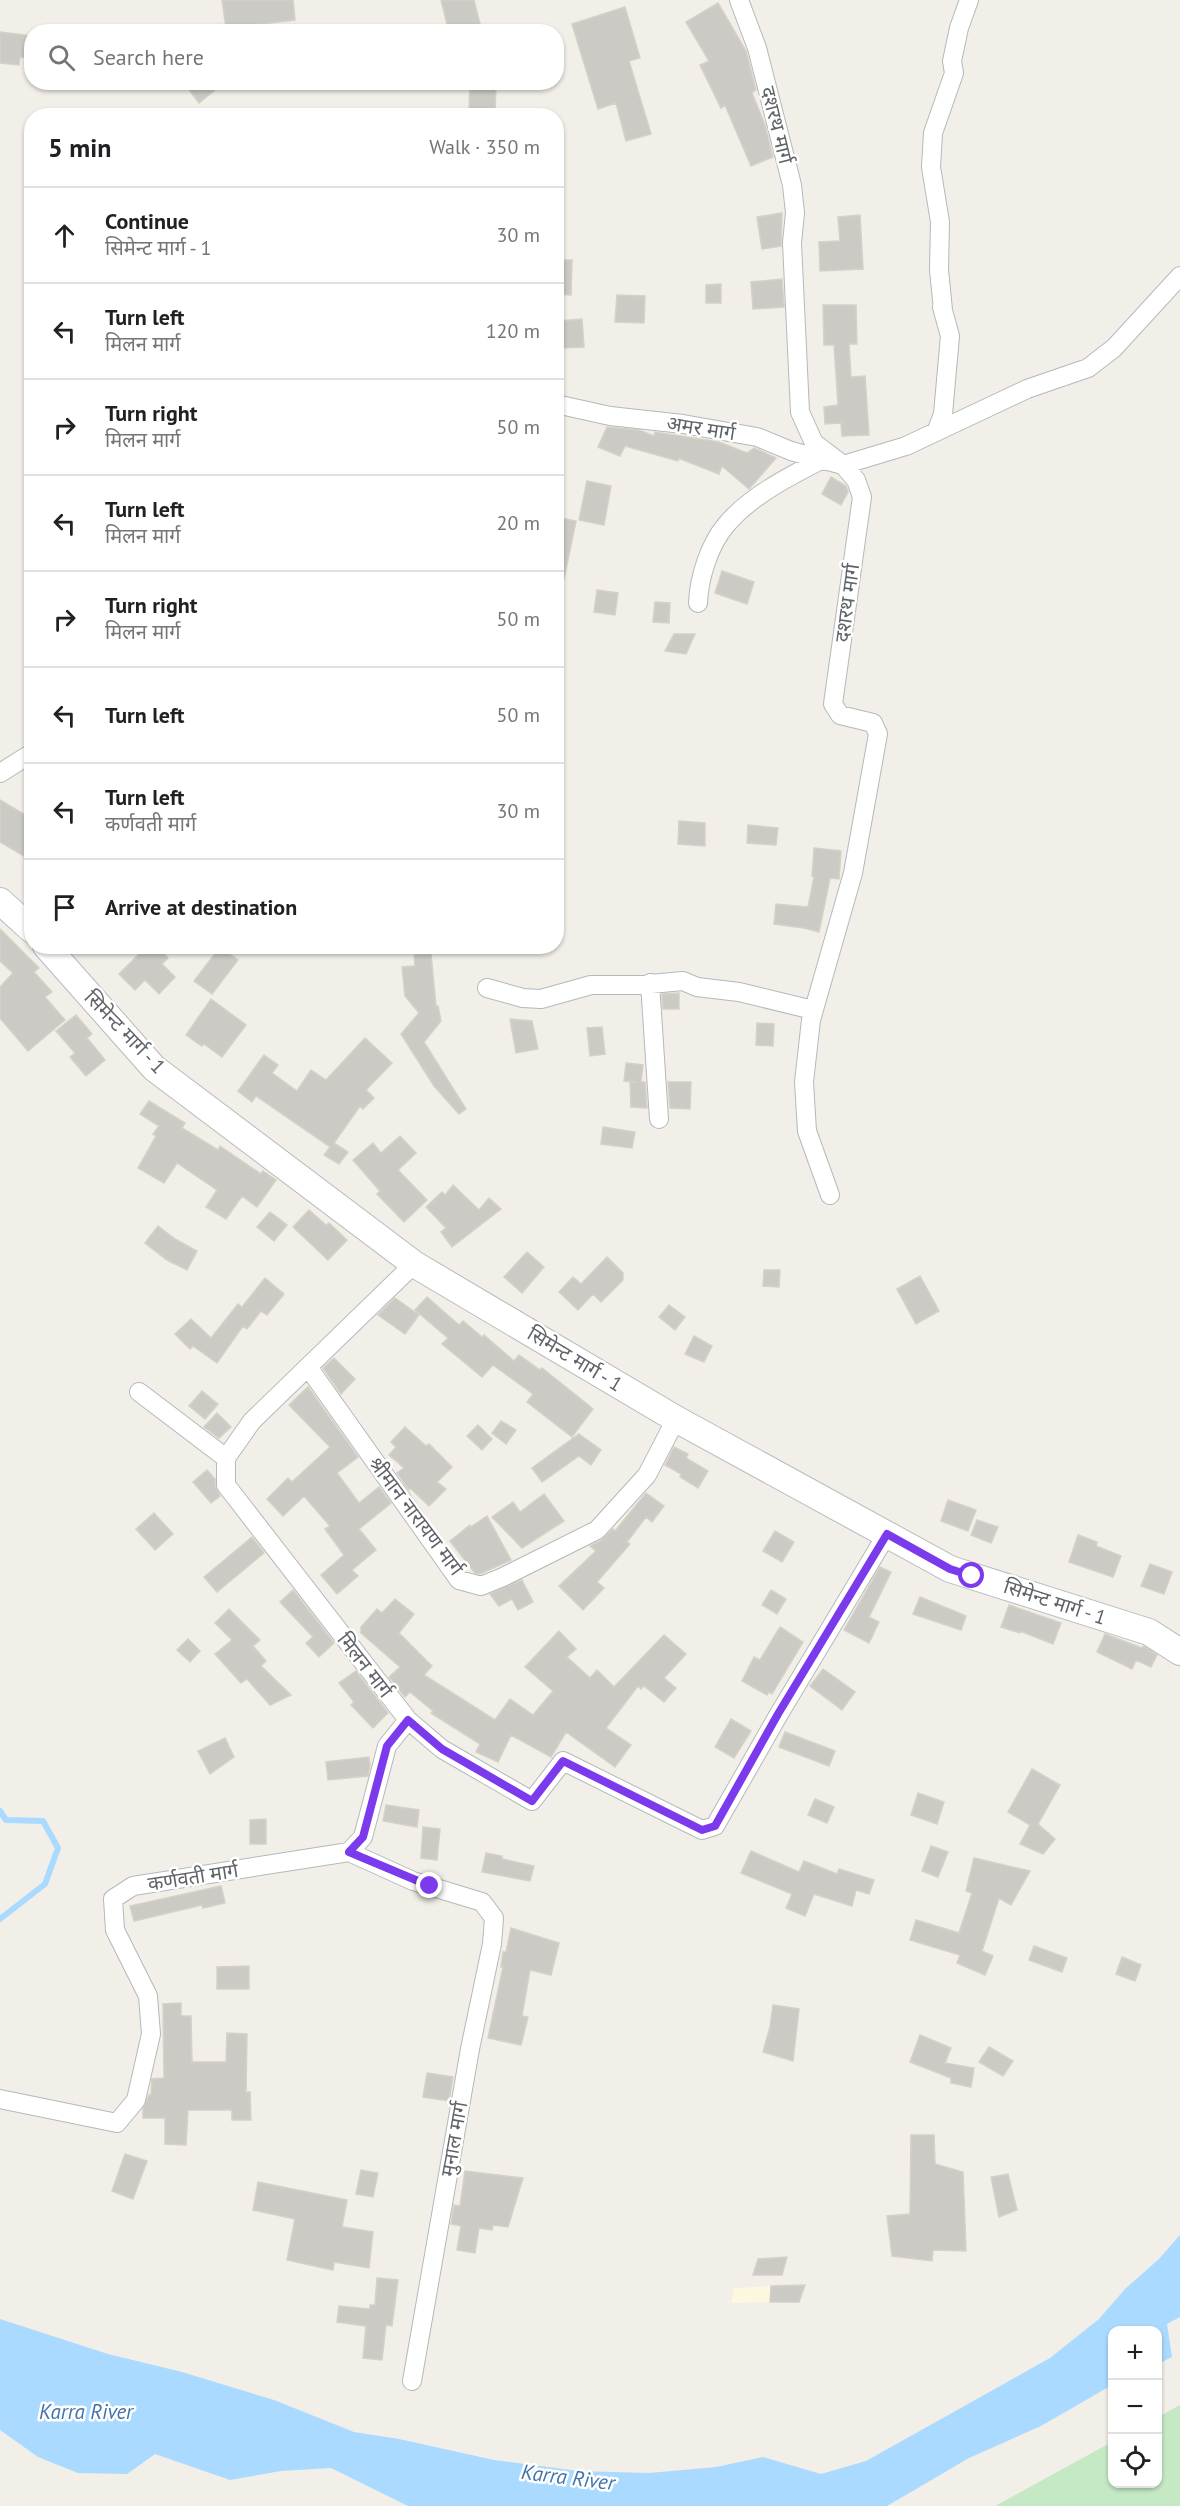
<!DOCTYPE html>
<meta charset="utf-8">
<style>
:root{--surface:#fff;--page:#f2f2f2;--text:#202124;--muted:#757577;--line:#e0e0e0}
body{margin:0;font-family:"PT Sans","Noto Sans Devanagari",sans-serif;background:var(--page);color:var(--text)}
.controls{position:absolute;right:18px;bottom:18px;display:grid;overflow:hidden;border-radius:12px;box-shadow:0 2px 4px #0004}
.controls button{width:54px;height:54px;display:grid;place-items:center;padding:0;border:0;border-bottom:2px solid var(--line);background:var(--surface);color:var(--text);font:30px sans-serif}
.stop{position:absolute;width:18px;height:18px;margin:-14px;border:4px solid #7c3aed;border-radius:50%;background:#fff}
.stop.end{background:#7c3aed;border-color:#fff;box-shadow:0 2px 6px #0008}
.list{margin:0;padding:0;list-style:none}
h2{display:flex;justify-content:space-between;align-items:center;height:78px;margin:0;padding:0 24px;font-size:26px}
h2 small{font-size:20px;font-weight:400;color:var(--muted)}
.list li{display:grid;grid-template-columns:39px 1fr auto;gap:18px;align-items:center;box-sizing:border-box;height:96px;padding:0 24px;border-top:2px solid var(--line)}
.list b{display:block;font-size:22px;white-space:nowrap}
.list p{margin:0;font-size:20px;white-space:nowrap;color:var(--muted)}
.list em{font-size:20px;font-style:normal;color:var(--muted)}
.icon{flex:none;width:33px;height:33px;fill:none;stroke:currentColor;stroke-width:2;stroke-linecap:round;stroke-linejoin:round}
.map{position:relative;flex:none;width:1180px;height:2506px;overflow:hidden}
.search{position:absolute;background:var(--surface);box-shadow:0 2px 4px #0004;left:24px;top:24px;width:540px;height:66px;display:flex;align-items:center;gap:15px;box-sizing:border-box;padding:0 21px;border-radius:24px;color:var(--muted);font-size:22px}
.panel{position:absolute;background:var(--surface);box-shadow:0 2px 4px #0004;left:24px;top:108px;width:540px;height:846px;border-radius:24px}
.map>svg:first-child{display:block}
.commercial{fill:#fef7e0}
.green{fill:#c5e8c5}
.water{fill:#aadaff}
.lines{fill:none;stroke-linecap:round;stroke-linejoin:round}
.stream{stroke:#aadaff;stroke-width:6}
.building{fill:#cccac5;stroke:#d6d1c6;stroke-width:1.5}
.street-casing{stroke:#b5b8bc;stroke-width:20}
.secondary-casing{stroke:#b6babf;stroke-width:28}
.street{stroke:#fff;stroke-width:18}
.secondary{stroke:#fff;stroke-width:26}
.route{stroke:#7c3aed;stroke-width:8}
.labels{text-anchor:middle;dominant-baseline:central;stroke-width:5;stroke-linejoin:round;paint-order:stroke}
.street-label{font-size:20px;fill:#5f6368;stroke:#fff}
.water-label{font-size:21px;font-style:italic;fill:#4174aa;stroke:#fff}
</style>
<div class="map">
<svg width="1180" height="2506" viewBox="0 0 1180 2506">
<rect width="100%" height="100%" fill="#f1efe8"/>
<path class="commercial" d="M771 2286 770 2302 731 2303 734 2288Z"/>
<path class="green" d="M1180 2405V2506H995L1112 2442V2484H1158V2417Z"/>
<path class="water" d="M1180 2235V2317L1167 2324 1172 2357 1158 2364V2330H1112V2385L1041 2426 969 2458 887 2506H408L331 2468 281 2471 230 2480 155 2454 127 2474 78 2473 38 2457 0 2430V2319L108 2354 182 2372 274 2400 354 2432 399 2439 494 2460 578 2471 649 2473 716 2467 763 2457 821 2474 866 2461 1050 2358 1099 2319 1125 2289 1159 2259Z"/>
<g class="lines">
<path class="stream" d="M0 1811 6 1820 43 1821 58 1848 45 1884 0 1919"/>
</g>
<path class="building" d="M222 0H293L295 20 226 28Z
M441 0H474L482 32H449Z
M718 3 746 51 756 90 752 93 765 125 773 157 751 166 725 105 721 108 700 65 709 61 686 22Z
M625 7 640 58 629 61 651 134 626 141 616 103 598 109 572 24Z
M0 32 32 36V58L20 57 19 65 0 63Z
M183 82H207L214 91 199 103Z
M470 84 496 85 495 113 469 112Z
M782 213 781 246 762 249 757 217Z
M860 215 863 269 820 271 819 242 840 241 838 217Z
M556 260H572L571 295 556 294Z
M782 279 784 307 753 309 751 282Z
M721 284V303H706V285Z
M617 295 645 296 644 323 615 322Z
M823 305H856L857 344H849L851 377 865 376 869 435 842 436 841 423 825 424 824 407 838 405 834 345H824Z
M582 319 584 347 560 348 559 321Z
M607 427 639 430 654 436 655 432 719 442 747 453 754 448 776 458 749 489 722 466 719 474 678 458V461L625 446 620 456 598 447Z
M831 477 846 486 848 492 841 505 822 494Z
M587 481 611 486 604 525 579 520Z
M556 517 576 521 564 579 556 578Z
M722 571 754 582 747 604 715 593Z
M597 590 618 593 615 615 594 612Z
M655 602 670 603 669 623 653 622Z
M674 634H695L686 654 665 651Z
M0 800 32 819V861L0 842Z
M679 821 705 823V846L678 844Z
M748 825 778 828 776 845 747 843Z
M814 848 841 851 839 879 830 878 819 932 804 928 774 924 776 904 808 907 814 877 812 876Z
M0 929 39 968 34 972 52 992 45 997 65 1020 28 1051 0 1018V987L13 973 0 961Z
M147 946H157L168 958 162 964 175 977 159 994 145 980 135 990 119 974Z
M220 947 238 960 212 994 194 981Z
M431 954 436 1006H438L441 1021 424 1042 466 1109 459 1114 434 1086 401 1034 419 1013 405 996 402 967 415 966 414 955Z
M679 993V1009H663L662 994Z
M211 999 246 1025 222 1057 204 1044 202 1046 186 1035Z
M76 1015 92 1034 87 1038 105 1060 86 1076 70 1057 75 1053 56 1031Z
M510 1019 532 1021 538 1049 516 1053Z
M757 1023 774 1024 773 1046 756 1045Z
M602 1027 605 1054 590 1056 587 1028Z
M365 1038 392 1063 366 1090 374 1098 363 1109 360 1106 334 1143 348 1152 339 1164 324 1155 330 1147 256 1096 252 1102 238 1091 264 1055 278 1065 272 1073 297 1091 311 1070 326 1080Z
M626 1063 643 1065 641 1082H645L647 1108 631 1107 630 1082H638L624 1081Z
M668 1082H691L690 1109 670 1108Z
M149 1101 185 1123 182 1128 218 1150 220 1146 261 1174 263 1171 276 1180 257 1207 242 1196 226 1219 206 1207 217 1190 177 1163 164 1183 138 1168 156 1136 153 1134 159 1126 140 1114Z
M603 1127 635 1132 632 1148 601 1144Z
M400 1136 416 1153 398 1170 427 1200 404 1222 377 1194 380 1191 353 1160 373 1143 381 1153Z
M453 1185 479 1210 489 1198 501 1209 452 1247 441 1232 446 1228 426 1207 442 1192 445 1195Z
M309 1210 326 1225 329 1223 347 1240 328 1260 293 1227Z
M270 1212 287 1225 274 1241 257 1227Z
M158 1226 175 1239 197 1251 187 1270 167 1260 145 1243Z
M527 1252 544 1267 522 1293 504 1277Z
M607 1257 623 1273V1280L601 1302 593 1294 578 1310 559 1292 573 1277 581 1284Z
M764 1270H780L779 1287 763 1286Z
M920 1276 939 1311 916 1324 897 1289Z
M265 1278 284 1294 267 1315 261 1311 247 1329 243 1326 217 1363 193 1346 190 1349 175 1334 191 1319 211 1338 238 1304 242 1307Z
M427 1297 459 1325 463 1321 482 1337 484 1335 514 1361 519 1355 540 1370 542 1368 593 1409 572 1437 527 1402 533 1394 493 1365 482 1377 442 1344 448 1338 415 1310Z
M395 1298 419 1315 405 1334 378 1315Z
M669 1305 685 1317 675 1330 659 1317Z
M694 1336 712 1346 704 1362 685 1354Z
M334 1358 355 1379 341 1394 323 1368Z
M308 1387 358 1457 337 1473 359 1503 379 1487 391 1503 359 1529 376 1550 352 1570 358 1576 337 1594 321 1575 344 1555 325 1529 330 1526 304 1496 283 1516 267 1499 288 1478 292 1482 330 1447 289 1405Z
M202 1391 218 1404 205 1419 189 1406Z
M217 1413 231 1427 219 1438 204 1427Z
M501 1421 516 1430 506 1444 492 1433Z
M478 1425 492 1439 482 1450 467 1436Z
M405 1427 426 1446 429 1444 452 1467 437 1482 446 1489 429 1506 410 1488 409 1490 397 1473 404 1468 389 1455 396 1447 391 1442Z
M579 1434 601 1450 591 1465 579 1456 542 1482 532 1468Z
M674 1447 688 1454 686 1458 708 1471 698 1488 680 1477 681 1474 665 1465Z
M207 1470 215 1479V1486L220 1496 211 1503 193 1482Z
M646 1493 664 1506 652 1522 646 1517 627 1542 630 1544 597 1582 604 1588 583 1610 559 1586 596 1551 590 1546 602 1540 613 1529 615 1531Z
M544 1494 564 1521 522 1548 492 1517 513 1502 520 1512Z
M948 1500 976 1510 968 1531 941 1521Z
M154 1513 173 1534 155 1550 136 1529Z
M487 1516 511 1560 480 1574 475 1573 450 1541 470 1525 471 1527Z
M977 1520 998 1527 991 1543 971 1535Z
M775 1531 794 1542 782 1562 763 1551Z
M1078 1535 1097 1542 1096 1546 1121 1556 1113 1577 1069 1562Z
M252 1537 264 1553 217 1592 204 1577Z
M1150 1564 1172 1572 1164 1594 1141 1586Z
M880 1567 891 1572 869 1617 879 1622 869 1643 844 1630Z
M522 1580 533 1602 518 1610 512 1599 499 1606 490 1594Z
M293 1590 334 1643 319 1657 306 1643 313 1637 280 1602Z
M771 1590 786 1599 777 1614 762 1605Z
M920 1597 966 1616 961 1630 913 1614Z
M395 1599 414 1614 399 1633 432 1666 424 1675 495 1720 510 1699 533 1715 553 1691 525 1667 559 1631 576 1649 567 1657 590 1678 597 1670 614 1687 664 1635 686 1654 664 1678 676 1688 664 1702 644 1686 641 1689 638 1686 606 1728 631 1745 615 1767 566 1732 551 1757 511 1735 498 1762 476 1752 480 1744 431 1713 433 1711 410 1692 405 1697 389 1677 400 1667 361 1633V1627L377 1609 382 1613Z
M1009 1605 1061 1623 1053 1644 1020 1631V1633L1001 1627Z
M229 1609 260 1640 253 1646 266 1661 261 1666 291 1695 270 1705 247 1679 241 1683 215 1654 232 1640 215 1623Z
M780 1627 803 1642 772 1694 769 1692 767 1695 742 1681 754 1657 760 1660Z
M1105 1634 1142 1648 1144 1646 1157 1655 1151 1667 1136 1660 1132 1669 1097 1652Z
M188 1639 200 1651 190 1662 177 1650Z
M823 1669 855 1692 842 1710 810 1686Z
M356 1671 388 1713 373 1728 351 1705 354 1702 339 1683Z
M731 1719 751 1731 734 1758 715 1747Z
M785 1732 835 1751 829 1766 779 1747Z
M225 1738 234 1757 210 1774 198 1751Z
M369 1757 370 1765 368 1776 328 1780 326 1762Z
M1032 1769 1060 1785 1038 1824 1055 1839 1043 1854 1020 1844 1030 1825 1008 1812Z
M918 1793 944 1802 937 1824 911 1815Z
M815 1799 834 1807 827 1823 808 1815Z
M386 1805 419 1810 417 1827 383 1821Z
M266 1819V1844H250V1820Z
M423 1827 440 1829 437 1860 421 1858Z
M931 1846 948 1852 938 1877 922 1871Z
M751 1851 799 1872 804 1861 837 1874 839 1869 874 1880 869 1894 856 1890 852 1906 814 1894 805 1916 786 1908 792 1894 741 1873Z
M486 1853 502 1856V1859L534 1866 530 1881 482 1872Z
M974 1858 1030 1871 1011 1905 999 1898 982 1951 993 1956 985 1975 957 1963 960 1955 910 1940 916 1920 959 1933 972 1893 966 1891Z
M221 1886 225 1903 203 1908 202 1905 134 1921 130 1906Z
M511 1928 559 1943 551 1975 530 1970 522 2016 528 2017 521 2045 488 2038 503 1967H501L503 1952H506Z
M1034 1946 1067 1958 1062 1972 1029 1960Z
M1122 1957 1141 1965 1135 1981 1116 1974Z
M249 1966V1989H217V1967Z
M181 2003V2016H191L192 2062H226L227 2033 247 2034 246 2092H250L251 2120H232V2110H188L186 2145 165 2144V2118H143V2109L149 2095H151L152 2079 164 2078 163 2004Z
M773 2005 799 2009 793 2061 763 2052 770 2027Z
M920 2035 951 2048 945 2063 974 2068 971 2087 951 2083V2078L910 2062Z
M989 2047 1013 2061 1003 2076 979 2062Z
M427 2073 453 2077 449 2101 423 2097Z
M911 2135H934L935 2164 963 2172 966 2251 933 2250 932 2261 892 2256 887 2216 910 2214Z
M125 2154 147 2161 133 2199 112 2191Z
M361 2170 378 2173 373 2197 356 2194Z
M465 2171 523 2178 508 2227 493 2225 492 2230 479 2228 475 2253 457 2250 461 2226 451 2224 454 2205 460 2206Z
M1008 2174 1017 2210 999 2217 991 2177Z
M258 2182 347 2200 342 2227 373 2232 369 2268 334 2262 333 2270 287 2260 295 2219 253 2210Z
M787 2257 782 2275H753L758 2259Z
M377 2278 398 2280 392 2326 386 2325 382 2360 363 2358 366 2326 337 2322 339 2306 370 2309V2305H375Z
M805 2285 799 2302H770L771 2286Z"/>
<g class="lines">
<defs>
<path id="street" d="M739 0 757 48 792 185 795 213 792 243 800 412 814 443 843 465 856 480 862 497 833 704 840 715 873 723 878 734 853 873 811 1020 804 1082 807 1131 830 1195
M943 310 939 270 940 222 931 167 933 133 954 73 952 61 959 28 969 0
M556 404 610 416 683 424 757 437 791 451 843 465 906 446 1027 389 1088 368 1114 348 1180 276
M937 430 943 414 950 336 942 307
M698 603C699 578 709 545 726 525 750 496 790 476 823 459
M0 773 32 753
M650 983 659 1119
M487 988 523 998 541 999 591 985H640L683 981 697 987 739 992 813 1010
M414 1264 252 1421 226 1458V1485L408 1720 442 1749 532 1801 563 1761 702 1830 715 1826 779 1714 887 1534
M308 1367 459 1580 481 1586 503 1577 597 1530 647 1475 676 1419
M139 1392 226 1458
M349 1852 363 1837 387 1746 408 1720
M0 2099 117 2123 136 2100 151 2034 148 1996 115 1930 113 1899 133 1886 349 1852 413 1881 482 1902 494 1918 492 1944 470 2049 412 2381"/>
<path id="secondary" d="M0 901 32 930
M46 946 154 1068 414 1264 676 1419 950 1569 1149 1632 1180 1652"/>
</defs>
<use href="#street" class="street-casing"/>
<use href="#secondary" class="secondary-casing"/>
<use href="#street" class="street"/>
<use href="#secondary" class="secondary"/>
</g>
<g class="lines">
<path class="route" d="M430 1886 349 1852 363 1837 387 1746 408 1720 442 1749 532 1801 563 1761 702 1830 715 1826 778 1714 887 1534 950 1569 972 1576"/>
</g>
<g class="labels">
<g class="street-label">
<text transform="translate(777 125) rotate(76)">दशरथ मार्ग</text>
<text transform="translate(701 428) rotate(9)">अमर मार्ग</text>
<text transform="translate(847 603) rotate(-82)">दशरथ मार्ग</text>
<text transform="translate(125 1032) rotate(46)">सिमेन्ट मार्ग - 1</text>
<text transform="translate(575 1359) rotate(31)">सिमेन्ट मार्ग - 1</text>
<text transform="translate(416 1516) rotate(53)">श्रीमान नारायण मार्ग</text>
<text transform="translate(1055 1602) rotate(18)">सिमेन्ट मार्ग - 1</text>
<text transform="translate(365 1665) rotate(52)">मिलन मार्ग</text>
<text transform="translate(193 1877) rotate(-9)">कर्णवती मार्ग</text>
<text transform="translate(454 2139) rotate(-80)">मुनाल मार्ग</text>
</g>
<g class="water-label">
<text x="86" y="2411">Karra River</text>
<text transform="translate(568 2477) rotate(7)">Karra River</text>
</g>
</g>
</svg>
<div class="controls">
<button>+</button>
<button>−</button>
<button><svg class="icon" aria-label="locate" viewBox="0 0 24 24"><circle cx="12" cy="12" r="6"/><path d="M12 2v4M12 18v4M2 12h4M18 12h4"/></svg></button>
</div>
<div class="stop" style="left:972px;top:1576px"></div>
<div class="stop end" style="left:430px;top:1886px"></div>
<div class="search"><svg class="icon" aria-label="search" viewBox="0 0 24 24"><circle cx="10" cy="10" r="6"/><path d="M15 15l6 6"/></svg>Search here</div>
<section class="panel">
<h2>5 min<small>Walk · 350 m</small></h2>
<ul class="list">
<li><svg class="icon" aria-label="ahead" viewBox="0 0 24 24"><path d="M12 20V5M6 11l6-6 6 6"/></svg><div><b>Continue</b><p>सिमेन्ट मार्ग - 1</p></div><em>30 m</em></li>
<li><svg class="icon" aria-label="left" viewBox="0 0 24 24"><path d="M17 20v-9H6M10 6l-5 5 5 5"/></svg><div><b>Turn left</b><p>मिलन मार्ग</p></div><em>120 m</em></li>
<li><svg class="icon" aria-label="right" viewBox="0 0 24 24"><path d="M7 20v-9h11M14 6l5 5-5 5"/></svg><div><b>Turn right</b><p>मिलन मार्ग</p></div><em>50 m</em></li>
<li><svg class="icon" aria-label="left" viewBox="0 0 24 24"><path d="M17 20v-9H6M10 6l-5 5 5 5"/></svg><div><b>Turn left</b><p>मिलन मार्ग</p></div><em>20 m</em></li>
<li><svg class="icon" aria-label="right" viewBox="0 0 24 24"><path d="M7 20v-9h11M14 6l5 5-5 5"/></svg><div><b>Turn right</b><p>मिलन मार्ग</p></div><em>50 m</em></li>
<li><svg class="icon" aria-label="left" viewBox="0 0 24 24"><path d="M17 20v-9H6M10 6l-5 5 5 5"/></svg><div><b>Turn left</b></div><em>50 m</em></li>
<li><svg class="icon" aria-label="left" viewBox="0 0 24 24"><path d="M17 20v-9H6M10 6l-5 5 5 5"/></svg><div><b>Turn left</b><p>कर्णवती मार्ग</p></div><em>30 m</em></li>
<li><svg class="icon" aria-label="arrive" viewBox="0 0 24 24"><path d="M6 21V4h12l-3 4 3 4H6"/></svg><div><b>Arrive at destination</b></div></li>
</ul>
</section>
</div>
